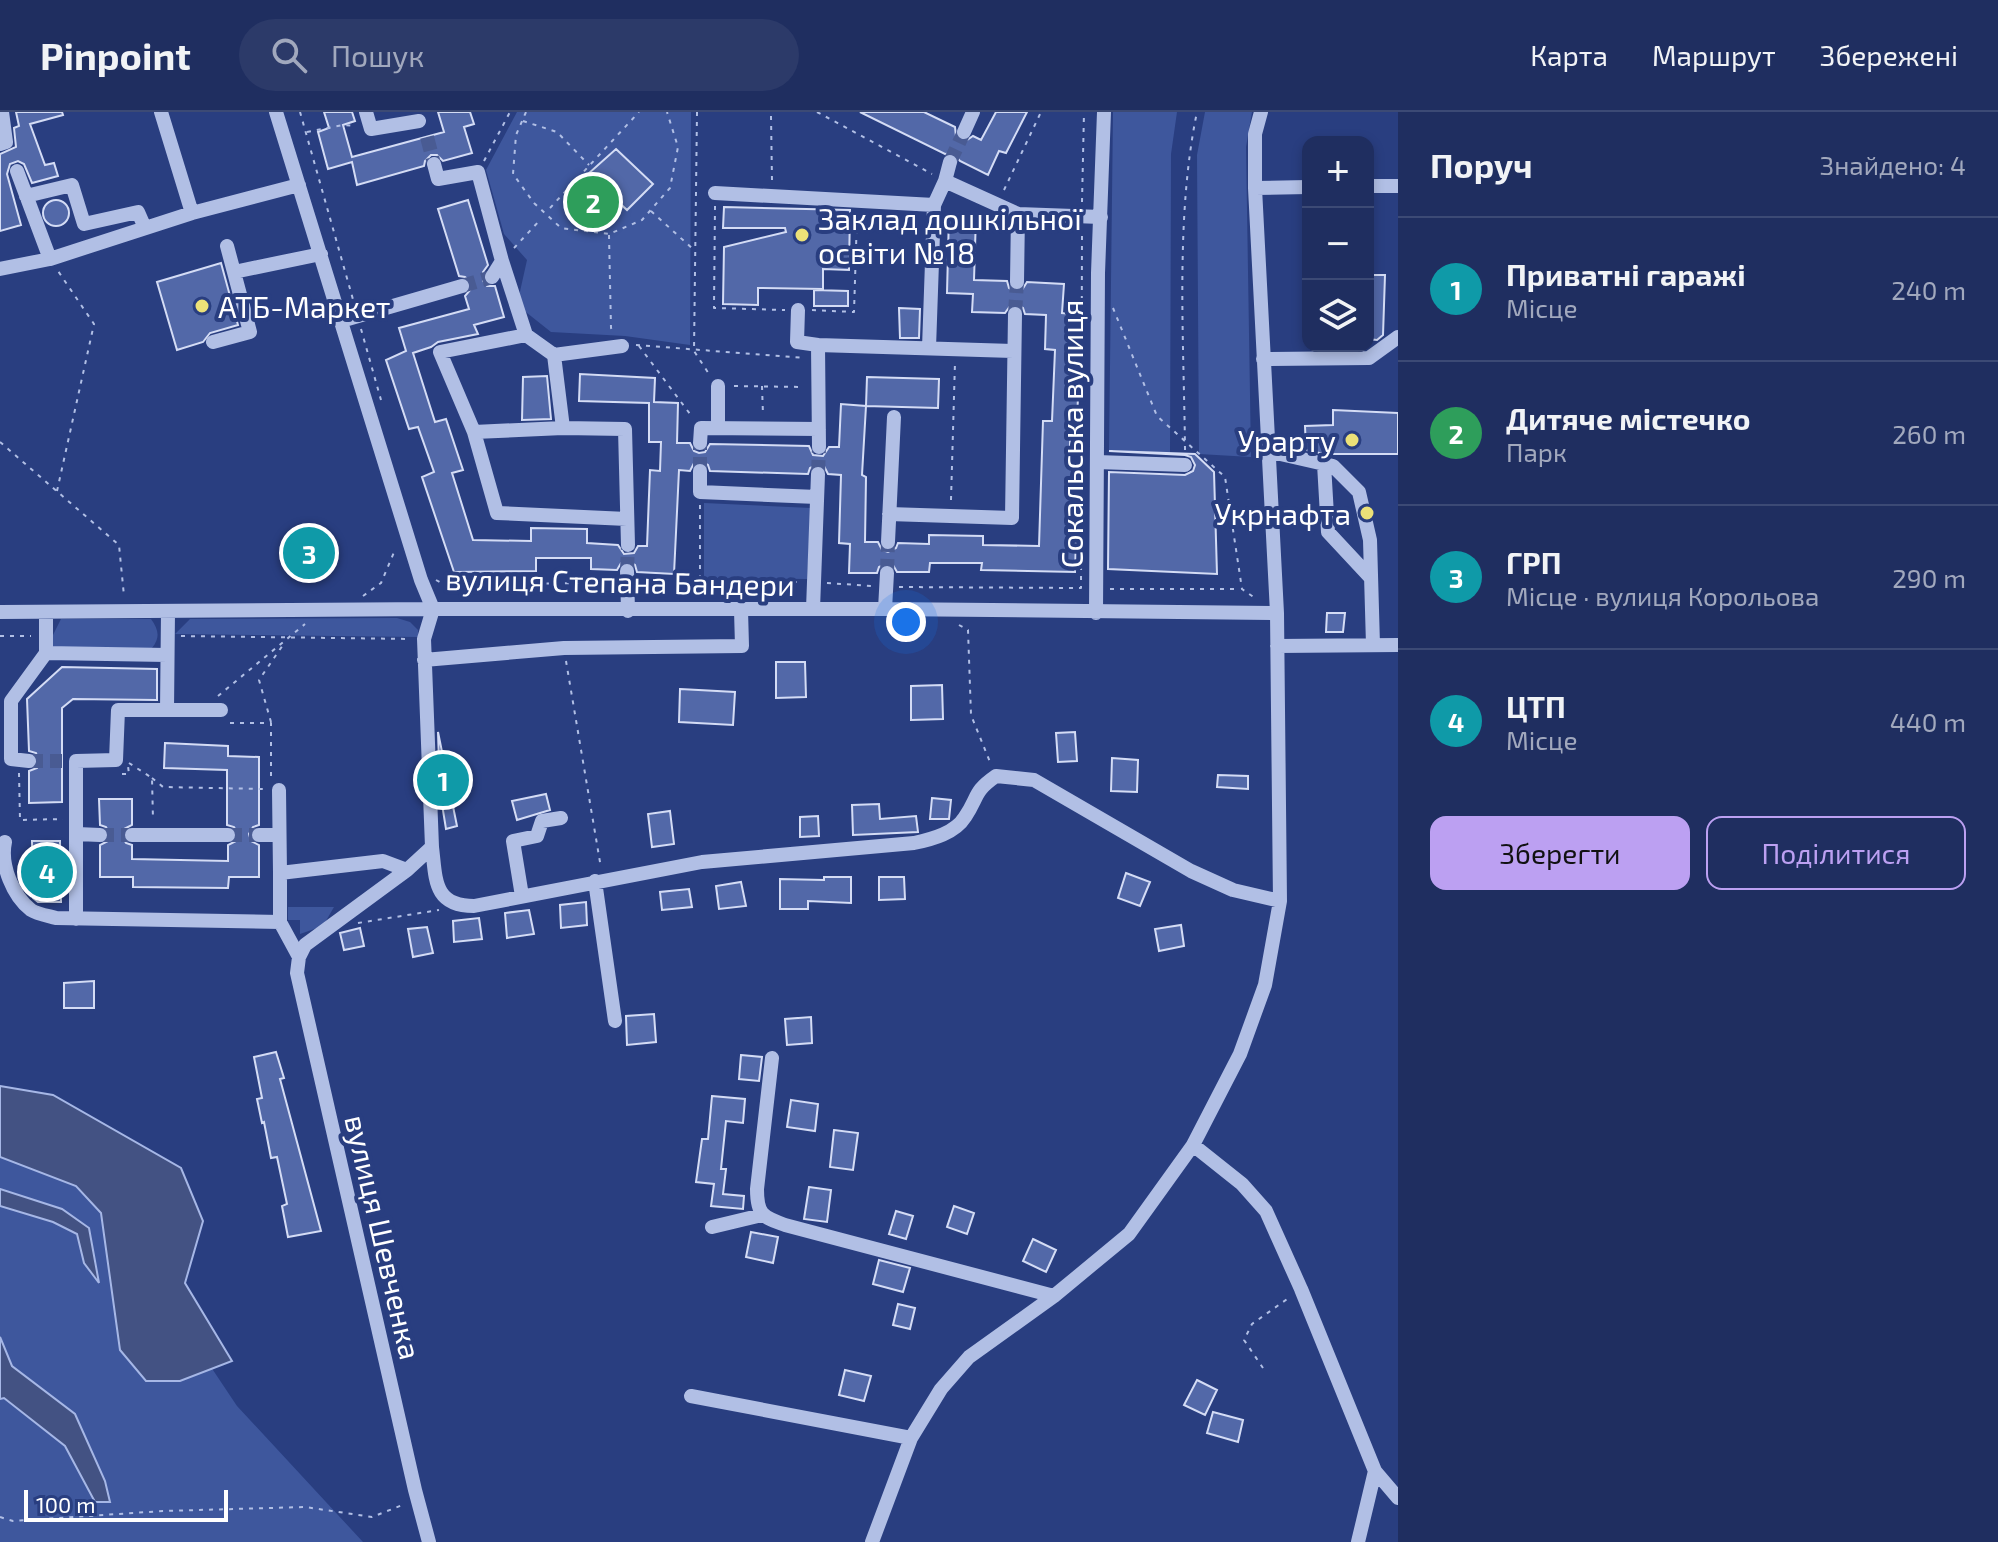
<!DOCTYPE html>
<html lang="uk">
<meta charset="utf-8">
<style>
:root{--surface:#1f2e60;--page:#2c3a69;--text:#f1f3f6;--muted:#a1a8bd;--line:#3c4a75;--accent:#bca0f2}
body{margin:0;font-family:"Exo 2",sans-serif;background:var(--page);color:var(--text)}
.controls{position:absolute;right:24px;top:24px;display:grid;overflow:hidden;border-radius:16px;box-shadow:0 4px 12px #0003}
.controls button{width:72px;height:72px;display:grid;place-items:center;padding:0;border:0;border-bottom:2px solid var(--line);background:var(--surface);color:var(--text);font:40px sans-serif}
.scale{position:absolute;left:24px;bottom:20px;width:204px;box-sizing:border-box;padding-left:8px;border:4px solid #fff;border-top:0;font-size:22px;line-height:28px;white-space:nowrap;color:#fff;-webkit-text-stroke:6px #293e80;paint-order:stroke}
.you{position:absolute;left:906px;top:510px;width:28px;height:28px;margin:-20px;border:6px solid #fff;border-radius:50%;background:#1a73e8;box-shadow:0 0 0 12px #1a73e833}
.badge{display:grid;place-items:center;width:52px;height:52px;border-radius:50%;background:var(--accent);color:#fff;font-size:26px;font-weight:700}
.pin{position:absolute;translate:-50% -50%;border:4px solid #fff;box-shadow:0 2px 8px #0006}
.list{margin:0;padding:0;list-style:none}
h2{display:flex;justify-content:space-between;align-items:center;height:104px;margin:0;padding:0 32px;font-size:34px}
h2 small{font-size:26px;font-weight:400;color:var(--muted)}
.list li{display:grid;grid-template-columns:52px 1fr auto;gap:24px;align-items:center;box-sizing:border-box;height:144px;padding:0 32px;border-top:2px solid var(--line)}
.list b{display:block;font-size:30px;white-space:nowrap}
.list p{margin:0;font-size:26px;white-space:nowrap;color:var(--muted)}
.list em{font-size:26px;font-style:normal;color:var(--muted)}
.actions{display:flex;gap:16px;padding:24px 32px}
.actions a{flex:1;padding:18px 0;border:2px solid var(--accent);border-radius:16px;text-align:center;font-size:28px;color:var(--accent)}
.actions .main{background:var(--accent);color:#111}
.icon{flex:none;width:44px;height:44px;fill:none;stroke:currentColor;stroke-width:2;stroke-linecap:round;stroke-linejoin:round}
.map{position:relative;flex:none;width:1398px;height:1430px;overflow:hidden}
header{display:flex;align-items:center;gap:48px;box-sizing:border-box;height:112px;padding:0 40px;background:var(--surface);border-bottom:2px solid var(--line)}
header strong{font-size:38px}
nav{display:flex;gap:44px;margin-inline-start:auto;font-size:28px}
.search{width:560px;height:72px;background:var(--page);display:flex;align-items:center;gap:20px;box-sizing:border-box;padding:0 28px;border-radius:44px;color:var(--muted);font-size:30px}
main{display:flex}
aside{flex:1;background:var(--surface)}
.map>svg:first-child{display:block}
.green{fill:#3e579d}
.water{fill:#435283;stroke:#a6b7e6;stroke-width:2}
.building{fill:#5268a8;stroke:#d4dcf5;stroke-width:2}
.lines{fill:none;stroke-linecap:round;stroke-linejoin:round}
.minor-tunnel{stroke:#495b93;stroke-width:14;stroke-dasharray:14 7;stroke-linecap:butt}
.path{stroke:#b1bfe5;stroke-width:2;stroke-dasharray:4 6;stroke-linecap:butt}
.minor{stroke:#b1bfe5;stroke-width:14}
.poi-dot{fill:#ece178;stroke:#293e80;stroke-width:3}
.labels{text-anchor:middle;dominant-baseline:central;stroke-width:8;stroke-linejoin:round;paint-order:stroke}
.poi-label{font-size:30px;fill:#fff;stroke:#293e80;text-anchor:start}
.street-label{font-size:30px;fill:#fff;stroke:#293e80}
</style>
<header>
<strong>Pinpoint</strong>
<div class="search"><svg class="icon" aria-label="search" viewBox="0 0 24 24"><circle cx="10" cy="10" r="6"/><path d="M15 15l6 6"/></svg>Пошук</div>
<nav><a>Карта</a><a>Маршрут</a><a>Збережені</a></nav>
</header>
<main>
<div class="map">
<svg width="1398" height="1430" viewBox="0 0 1398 1430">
<rect width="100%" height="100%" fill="#293e80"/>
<path class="green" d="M517 0H691L690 233 625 224 551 220 517 193 527 148 504 122 486 58Z
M1113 0H1177L1171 42 1170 341 1109 339Z
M1205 0H1252L1246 35 1251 345 1199 342 1197 43Z
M704 391 811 396 807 467 704 466Z
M397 506 410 510 418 518V525L175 522 190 507Z
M61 507H151C158 517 161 525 152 536H53L51 527Z
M288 795H334L323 814 300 822V808H288Z
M0 977 74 1050 237 1294 363 1430H0Z"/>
<path class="water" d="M0 974 53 983 181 1056 203 1109 185 1171 232 1249 180 1269H146L120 1238 101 1101 76 1074 0 1045Z
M0 1077 62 1097 89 1116 99 1171 84 1151 77 1122 53 1110 0 1094Z
M0 1225 12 1254 75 1302 105 1369 110 1390H95L65 1334 4 1286 0 1287Z"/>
<path class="building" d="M16 0H62L63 3 30 12 45 53 54 51 58 64 32 71 24 52 18 49 10 52 7 62 21 113 0 119V42L16 35 14 16 19 14Z
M324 0H352L355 9 343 13 352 45 444 20 438 0H470L474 12 464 15 472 41 443 49 437 43H431L425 49 424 54 357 73 352 50 328 57 318 20 329 16Z
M860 0H924L955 15 956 25 964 30 973 24 981 28 996 0H1027L1006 41 999 39 988 63 960 49 953 41 945 42Z
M616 37 653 72 627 98 588 62Z
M468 88 488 153 483 160V169L487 174H495L504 205 474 213 478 222 438 230 431 235 413 241 435 310 446 307 463 358 452 361 473 428 531 429V416L587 417V431L618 433 624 442 634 441 638 434H647L650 358 660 359 661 330H649V291L579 289 580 262 655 266 654 290 678 291 677 331H690L694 339 699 341 705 340 710 332 809 334 813 343 823 344 829 335H839L841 292 866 294 862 363 866 365 865 430H878L882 438 888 440 896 436 898 431 929 432V423L983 424V433L1039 434 1043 309H1052L1055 238 1045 237 1046 203 1025 202 1023 196 1016 192 1010 194 1005 201 972 200 973 182 947 181 949 102 976 104 974 168 1007 169 1009 176 1016 180 1022 178 1027 170 1064 172 1062 201 1073 202 1072 238 1080 239 1077 308H1071L1069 355 1078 356 1075 460 981 458 982 451H930L929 460H897L893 453 887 451 879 455 877 461H849L850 432 839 431 841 363 828 362 824 354 818 352 810 356 808 362 710 359 708 353 701 349 694 351 690 359 679 358 674 462 637 460 635 453 628 449 621 451 617 458 591 457V446H536V459L454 460 422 365 434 360 418 315 409 317 386 248 406 239 399 216 469 197 465 184 471 177V170L465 165 459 164 438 97Z
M43 101a13 13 0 1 1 26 0a13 13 0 1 1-26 0Z
M724 95 850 98 849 158 823 157V177L758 176V193L723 192 724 135 786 120 785 116H723Z
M221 151 238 213 210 221 203 230 177 238 157 170Z
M1368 163H1385L1383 223 1377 228 1368 227Z
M814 178 848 179V194H814Z
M899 196 920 197 919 226H900Z
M547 264 551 307 522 308 523 265Z
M867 265 939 267 938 296 866 294Z
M1333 298 1398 301V342H1324L1306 338 1305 314 1333 313Z
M1109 339 1195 342 1214 360 1217 462 1108 457 1109 360 1185 363 1193 359 1195 353 1191 345 1185 343Z
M301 430H317L318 453 301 452Z
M1327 501H1345L1343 520H1326Z
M776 550H805L806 585 776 586Z
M62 555 157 557V588L73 587 62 596V690L29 691V659L37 656 39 649 36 641 29 639 27 587Z
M942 573 943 607 911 608V574Z
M680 577 735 580 733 613 679 610Z
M438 620 457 714 446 717 440 680Z
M1075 620 1077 649 1058 650 1056 621Z
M165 631 228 634V644L259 645V713L253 715 249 722 251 729 259 733V765H229L228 776 133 775V765H100V733L108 729 110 723 106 715 100 713 99 687H132V713L124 717 122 724 126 731 132 733V747L228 749V733L236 729 238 722 234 715 227 713V658L164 656Z
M1112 646 1138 648 1137 680 1111 679Z
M1218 663 1248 664V677L1217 675Z
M546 682 550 698 517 708 512 689Z
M932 686 951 688 949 707H930Z
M879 692 880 707 916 704 918 720 853 723 852 693Z
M670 699 674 732 652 735 648 702Z
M818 704 819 724 800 725V705Z
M32 729H60L61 790H38L33 786Z
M1126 761 1150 770 1140 794 1118 786Z
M824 765H851V791L808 789V797H780V767L824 768Z
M879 765H904L905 787 879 788Z
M741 770 746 794 719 797 716 774Z
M689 777 692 795 662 798 660 780Z
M586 790 587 813 561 816 560 793Z
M529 798 534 822 507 826 505 801Z
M479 806 482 827 454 830 453 809Z
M1181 813 1184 834 1159 839 1155 817Z
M427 815 433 841 413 845 408 817Z
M360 816 364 834 344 838 340 821Z
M94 869V896H64V871Z
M654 902 656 930 627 933 626 904Z
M811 905 812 931 787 933 785 907Z
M276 940 284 966 280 967 321 1119 288 1125 282 1094 287 1092 277 1045 271 1046 264 1010 262 1011 257 987 262 986 254 945Z
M741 943 762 945 759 969 739 967Z
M712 984 745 987 743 1011 726 1009 721 1057H726L723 1082 744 1084 743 1097 711 1094 714 1072 696 1070 702 1027H708Z
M791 988 818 992 815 1019 787 1015Z
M834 1018 858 1021 853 1058 830 1055Z
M809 1075 831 1078 827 1110 804 1107Z
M954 1094 974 1101 967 1122 947 1115Z
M896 1099 913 1104 906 1127 889 1122Z
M751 1120 778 1125 773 1151 746 1145Z
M1033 1127 1056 1138 1046 1160 1023 1149Z
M879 1148 910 1156 903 1180 873 1172Z
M898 1192 915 1196 910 1217 893 1213Z
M845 1258 871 1264 864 1289 839 1283Z
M1197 1268 1217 1278 1205 1303 1184 1293Z
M1213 1300 1243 1308 1238 1330 1207 1321Z"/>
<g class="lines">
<path class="minor-tunnel" d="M427 25 434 52
M950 50 964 20
M462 174 492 165
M1015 202 1017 170
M700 359V331
M818 362 819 335
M627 459 628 433
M887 461 888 430
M29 649H62
M100 723H132
M228 723H259"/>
<path class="path" d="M300 0 354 191
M526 0 516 23 513 62 534 91 561 116 609 122 642 108 670 76 678 35 667 0
M697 0 694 239 709 262
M817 0 932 62
M771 4 772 70
M523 9 557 20 589 53
M307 20 343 13 355 14
M484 49 510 0
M1004 78 1041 0
M1082 90 1084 0
M715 94 714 196 785 198
M550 96 639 0
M651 99 694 138
M609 123 611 216 613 220
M514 136 541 107
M1113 196 1157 304 1225 365 1242 477 1255 486
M812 198 854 200 857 104
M361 217 381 288
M636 233 805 246
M639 234 693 306
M734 274 803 275
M762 274 763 303
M0 330 119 433 124 484
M1185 338C1184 230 1175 105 1197 0
M57 379 94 212 58 159
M951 388 955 250
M700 393V470
M436 468 443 472 613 471
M643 471 801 470
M827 471 872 474
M899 475 1081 476 1082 117
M1110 477H1240
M363 484 381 471 395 438
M959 513 968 518 971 603 990 650
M0 524H31
M181 524 411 527
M566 549 601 756
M218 584 305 512
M271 610 259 568 285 530
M230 611H271V667
M129 651 152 666 153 708
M19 661 20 708 63 707
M122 662H129L128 654
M152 666 163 675 263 677
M358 811 439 798
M1263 1256 1244 1228 1252 1212 1290 1185
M0 1405 13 1409 163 1399 305 1395 372 1405 405 1392"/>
<path class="minor" d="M161 0 192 101
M276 0 421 468 433 497H885L1277 501
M366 0 371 17 419 9
M964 20 973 0
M0 32 6 30 2 0
M950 50 945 69 1018 102 1101 105
M434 52 438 67 478 60 502 149 492 165
M17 59 50 147 192 101 299 73
M1368 74H1398
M1255 76 1308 75
M715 81 934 93
M26 84 72 73 84 112 138 100 145 116
M502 149 526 223 554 243 622 234
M0 157 50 147
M234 160 321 142
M1017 170 1018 102
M798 198 797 230 818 233
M341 209 462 174
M526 223 440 240 474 320 497 401 627 407
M213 230 250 220 227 134
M929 236 934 93 945 69
M554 243 563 316
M1263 247 1369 246 1398 225
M718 315V274
M474 320 563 316 625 317 628 433
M700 331 701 316 819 317
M819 335 818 233 1013 239
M1267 339 1333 354 1359 380 1370 428 1373 533
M1097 350 1185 353
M1324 352 1328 420 1369 464
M700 359V380L817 385
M889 402 1012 406 1015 202
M888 430 894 305
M627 459 628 499
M813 497 818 362
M885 497 887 461
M0 500 433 497 424 527 432 735 407 758 305 833 299 845 297 861 415 1378 429 1430
M1096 501 1098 161 1104 0
M1277 534 1398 533
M46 541 167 543
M424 548 564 536 742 534 741 498
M167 598H221
M29 649 11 647V589L46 541V501
M279 678 280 761
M77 722 100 723
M132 723H228
M259 723H278
M5 730C0 753 13 784 31 798 37 802 49 804 56 806L280 810V761L383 749 407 758
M432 735C436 767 433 794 474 794L702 750 914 731C933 727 955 721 965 705 979 684 973 680 996 664L1034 668 1191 759 1233 778 1280 789
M595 769 615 909
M522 784 513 729 537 724 542 709 561 706
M76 807V649L116 648 118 598H167L168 500
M280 810 299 845
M772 946 757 1077C757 1102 762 1105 785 1113L1054 1184
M1193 1033 1242 1072 1266 1099 1301 1177 1375 1359 1398 1386
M712 1115 762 1103
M691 1284 911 1326
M872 1430 911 1326 941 1277 969 1245 1054 1184 1129 1122 1193 1033 1240 942 1265 873 1280 789 1277 501 1255 76V22L1261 0
M1358 1430 1375 1359"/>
</g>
<g class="poi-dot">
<circle cx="802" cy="123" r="8"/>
<circle cx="202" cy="194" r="8"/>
<circle cx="1352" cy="328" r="8"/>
<circle cx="1367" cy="401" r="8"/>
</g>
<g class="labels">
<g class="poi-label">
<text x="818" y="106">Заклад дошкільної<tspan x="818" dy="34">освіти №18</tspan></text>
<text x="218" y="194">АТБ-Маркет</text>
<text x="1336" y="328" text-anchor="end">Урарту</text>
<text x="1351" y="401" text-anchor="end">Укрнафта</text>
</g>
<g class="street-label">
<text transform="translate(1071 322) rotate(-90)">Сокальська вулиця</text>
<text transform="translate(620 469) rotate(1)">вулиця Степана Бандери</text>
<text transform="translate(384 1125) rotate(77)">вулиця Шевченка</text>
</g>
</g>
</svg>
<div class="controls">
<button>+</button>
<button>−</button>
<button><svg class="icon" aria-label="layers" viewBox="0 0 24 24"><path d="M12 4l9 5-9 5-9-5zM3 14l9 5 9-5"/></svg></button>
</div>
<div class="scale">100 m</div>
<div class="you"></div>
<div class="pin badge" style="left:443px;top:668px;background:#0f9aa8">1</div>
<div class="pin badge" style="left:593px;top:90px;background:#2e9e5b">2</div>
<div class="pin badge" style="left:309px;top:441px;background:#0f9aa8">3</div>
<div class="pin badge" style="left:47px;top:760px;background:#0f9aa8">4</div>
</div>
<aside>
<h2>Поруч<small>Знайдено: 4</small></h2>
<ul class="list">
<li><span class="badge" style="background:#0f9aa8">1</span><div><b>Приватні гаражі</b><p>Місце</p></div><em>240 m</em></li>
<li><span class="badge" style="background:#2e9e5b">2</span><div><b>Дитяче містечко</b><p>Парк</p></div><em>260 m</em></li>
<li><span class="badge" style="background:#0f9aa8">3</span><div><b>ГРП</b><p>Місце · вулиця Корольова</p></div><em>290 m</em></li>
<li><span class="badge" style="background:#0f9aa8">4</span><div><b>ЦТП</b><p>Місце</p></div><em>440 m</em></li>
</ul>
<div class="actions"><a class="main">Зберегти</a><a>Поділитися</a></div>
</aside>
</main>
